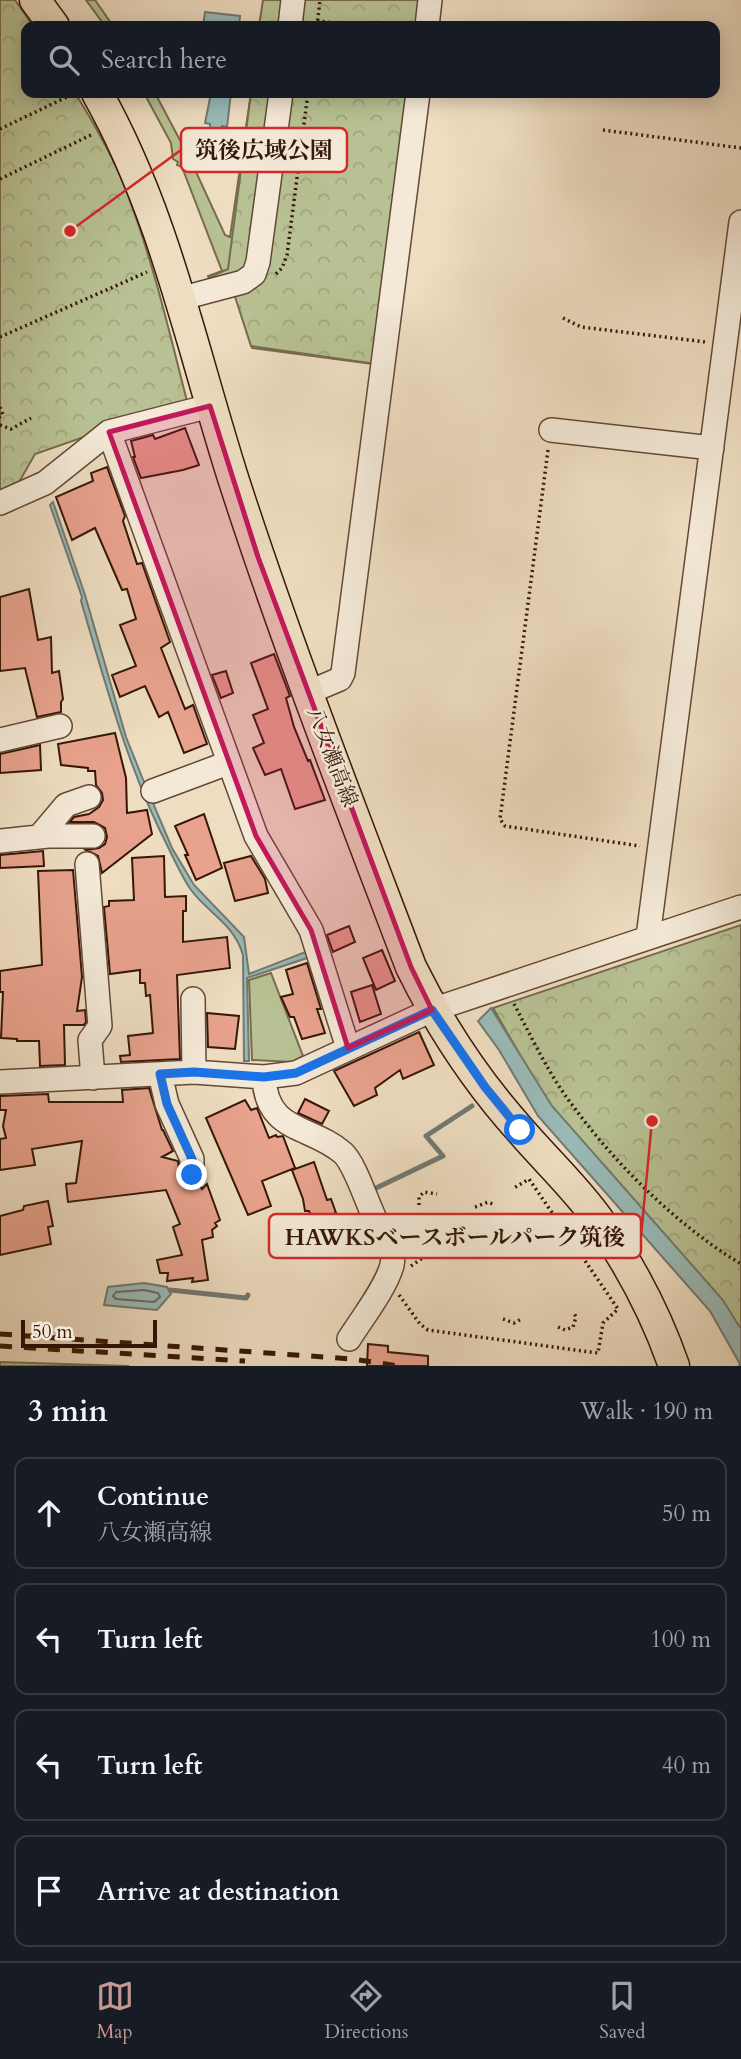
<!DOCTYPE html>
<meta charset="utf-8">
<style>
:root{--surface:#171b24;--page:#242831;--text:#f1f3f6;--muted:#9ea1a6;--line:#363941;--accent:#c59692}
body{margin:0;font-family:Cardo,"Noto Serif JP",serif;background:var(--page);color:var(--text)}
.scale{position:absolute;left:21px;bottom:18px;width:136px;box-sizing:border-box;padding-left:7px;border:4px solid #361707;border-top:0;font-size:19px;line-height:24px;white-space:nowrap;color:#361707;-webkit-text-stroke:5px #f4e9d7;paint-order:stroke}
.stop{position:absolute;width:21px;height:21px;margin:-16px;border:5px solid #1a73e8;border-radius:50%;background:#fff}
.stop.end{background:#1a73e8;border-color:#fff;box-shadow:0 2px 7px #0008}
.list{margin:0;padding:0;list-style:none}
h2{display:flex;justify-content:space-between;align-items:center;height:91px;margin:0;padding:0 28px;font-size:30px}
h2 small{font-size:23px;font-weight:400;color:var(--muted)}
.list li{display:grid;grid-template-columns:46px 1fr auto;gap:21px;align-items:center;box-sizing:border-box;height:112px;margin:0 14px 14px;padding:0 14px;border:2px solid var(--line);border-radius:14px}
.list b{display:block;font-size:26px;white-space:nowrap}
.list p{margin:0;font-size:23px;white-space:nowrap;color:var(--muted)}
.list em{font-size:23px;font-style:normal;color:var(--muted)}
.icon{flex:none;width:38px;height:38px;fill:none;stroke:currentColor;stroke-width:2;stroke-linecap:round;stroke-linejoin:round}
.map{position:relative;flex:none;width:741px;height:1366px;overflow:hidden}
.search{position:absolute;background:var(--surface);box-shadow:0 4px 18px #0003;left:21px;right:21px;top:21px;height:77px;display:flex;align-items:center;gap:18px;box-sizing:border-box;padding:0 24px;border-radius:14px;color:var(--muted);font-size:26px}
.sheet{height:595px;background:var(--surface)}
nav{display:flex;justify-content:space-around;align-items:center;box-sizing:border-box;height:98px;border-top:2px solid var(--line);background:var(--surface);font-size:19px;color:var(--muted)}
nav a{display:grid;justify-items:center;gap:4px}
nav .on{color:var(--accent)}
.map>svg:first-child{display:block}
.green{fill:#b8c193;stroke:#776c4d;stroke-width:2}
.park{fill:url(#park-crowns);stroke:#776c4d;stroke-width:2}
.water{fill:#9abbb7;stroke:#727971;stroke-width:2}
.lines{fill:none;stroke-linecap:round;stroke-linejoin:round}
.shore{stroke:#68695f;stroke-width:2}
.stream{stroke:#727971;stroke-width:5}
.building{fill:#e8a28d;stroke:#361707;stroke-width:2}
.minor-casing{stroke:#644836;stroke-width:26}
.major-casing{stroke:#361707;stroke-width:33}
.path{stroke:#361707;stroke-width:3.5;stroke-dasharray:2 3.5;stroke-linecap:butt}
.minor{stroke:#f4e9d7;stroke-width:23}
.major{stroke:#eeddc1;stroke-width:30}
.rail{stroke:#361707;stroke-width:5;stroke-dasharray:12 12;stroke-linecap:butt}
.route{stroke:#1a73e8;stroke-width:9}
.marked{fill:#c2185b;fill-opacity:0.2;stroke:#c2185b;stroke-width:5;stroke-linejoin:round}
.labels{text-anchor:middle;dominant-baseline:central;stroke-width:5;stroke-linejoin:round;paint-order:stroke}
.street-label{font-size:21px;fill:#361707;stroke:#f4e9d7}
.leader{fill:none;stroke:#d62828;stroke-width:2.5}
.callout-dot{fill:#d62828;stroke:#f4e9d7;stroke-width:2.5}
.callout{fill:#f4e9d7;stroke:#d62828;stroke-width:2.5}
.callout-label{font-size:23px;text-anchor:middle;font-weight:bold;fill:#361707}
</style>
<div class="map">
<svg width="741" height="1366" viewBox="0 0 741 1366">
<defs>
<pattern id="park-crowns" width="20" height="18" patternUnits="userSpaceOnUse" patternTransform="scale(1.75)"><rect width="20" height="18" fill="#b8c193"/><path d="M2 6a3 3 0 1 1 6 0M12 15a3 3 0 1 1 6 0" fill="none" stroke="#9fa57d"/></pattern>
</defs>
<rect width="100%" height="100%" fill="#eeddc1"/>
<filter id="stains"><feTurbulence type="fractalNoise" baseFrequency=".00286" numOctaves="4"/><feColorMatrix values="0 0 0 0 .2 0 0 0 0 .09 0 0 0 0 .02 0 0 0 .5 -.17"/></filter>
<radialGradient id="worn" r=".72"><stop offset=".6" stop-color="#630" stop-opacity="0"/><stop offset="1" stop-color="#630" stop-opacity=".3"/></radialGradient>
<path class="green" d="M86 0H95L113 26H105Z
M144 93H155L191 161 225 235 230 237 251 93 237 272 210 281 208 276 222 271 182 167 177 165 178 162 173 159 171 143Z
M253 345 368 353 373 364 252 348Z
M271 973 303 1056 292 1062 252 1060 249 980Z"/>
<path class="park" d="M0 0H15L33 26H26V93H75C95 125 114 158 127 193 153 261 169 331 187 401L35 454 18 484 0 491Z
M263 0H424L420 26H259Z
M251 93H412L376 364 251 346 228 275 212 280 210 277 228 269Z
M741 925V1336L547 1102 493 1008Z
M0 1362 129 1366H0Z"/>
<path class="water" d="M205 12 240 16 239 26H203Z
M211 93H231L227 127 222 126 221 130 210 129V124L205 123Z
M53 502 85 595 126 737 142 777 172 848 194 885 244 937 249 974 308 951 310 957 247 978 249 1061H244L243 955C234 924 209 914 191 890 182 877 175 861 168 847 128 769 106 685 81 601L82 597 50 505Z
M491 1008 552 1106 722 1299 741 1329V1366H739L740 1364 710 1311 538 1116 499 1050 478 1021Z
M144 1283 167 1287 171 1294 157 1310 104 1305 108 1287Z"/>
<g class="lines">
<path class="shore" d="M144 1290 158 1293 160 1297 154 1302 116 1299 113 1296 116 1292Z"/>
<path class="stream" d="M370 1191 443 1156 426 1136 472 1106
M170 1290 246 1298 248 1295"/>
</g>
<path class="building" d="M185 428 199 465 183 470 141 478 133 457H135L131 441 153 435 155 439Z
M107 467 125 516 123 521 137 564 142 563 170 642 161 648 185 709 193 705 207 744 184 753 168 712 159 717 145 686 120 697 112 675 136 666 120 625 136 619 127 589 122 590 95 528 72 540 56 497 93 481 91 473Z
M29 589 38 640 51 637 52 673 59 671 63 699 61 702V712L37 717 25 668 0 671V597Z
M274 654 290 696 286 698 294 727 308 761 310 760 325 800 295 809 281 769 265 775 253 748 264 743 253 715 268 709 251 663Z
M226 671 233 693 221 698 212 675Z
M115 733 126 778 127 813 147 810 152 834 102 873 98 856 86 850 99 848 105 844 107 837 105 828 94 822H70L74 817 89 814 99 807 103 800 102 793 96 785 95 771H88V768L61 765 58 744Z
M40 745 41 770 0 773V754Z
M204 814 222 868 196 880 185 855H188L175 826Z
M43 851 44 866 0 868V855Z
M164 856 165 897 186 896V911H183V942L227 937 230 968 177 975 180 1059 121 1062 120 1056 130 1055 128 1036 153 1033 150 995 146 996 145 983H140V970L110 974 104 907 109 906V901L134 900 132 858Z
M251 856 265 879 268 893 235 901 224 863Z
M73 870 82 977 77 1011 85 1010 86 1022 84 1025H64L65 1065 40 1066 39 1041H17V1039L1 1038 3 992H0V971L42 965 38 871Z
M349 926 355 942 333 952 327 935Z
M382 950 395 981 376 990 363 958Z
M307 963 321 1009H317L325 1033 302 1039 294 1017H290L281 997 293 994 286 970Z
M372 985 381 1014 360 1022 351 992Z
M207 1013 239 1016 235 1049 208 1047Z
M419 1032 434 1065 403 1079 400 1070 375 1088 377 1095 354 1106 334 1071Z
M149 1088 162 1130H163L173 1151 162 1157 178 1161 180 1181 184 1187 193 1189 200 1186 202 1189 207 1184 220 1220 215 1223 217 1226 212 1230 213 1237 202 1240 208 1280 192 1282 193 1278 167 1281 168 1273H160L157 1260 182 1255 173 1227 180 1224 166 1190 68 1202 66 1184 76 1183 82 1141 32 1149 35 1165 0 1170V1139L6 1138 3 1126 6 1110H0V1096L48 1094 49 1102H123L122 1090Z
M305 1099 329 1111 322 1124 298 1113Z
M245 1100 251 1110 257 1108 269 1138 276 1135 277 1137 283 1136 295 1168 262 1181 271 1206 248 1215 206 1118Z
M314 1162 327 1200 331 1199 336 1213 313 1221 309 1211H305L303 1199 292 1170Z
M48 1201 53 1226 48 1227 51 1244 0 1255V1216L23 1210 24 1206Z
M368 1344 388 1346V1352L428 1356V1366H367Z"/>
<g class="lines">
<defs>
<path id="minor" d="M290 26 293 0
M427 26 430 0
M179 299 243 282 254 274 258 262 281 93
M551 430 712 448
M109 432 256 836 311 930 348 1048
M0 503 45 483 109 432 210 406
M307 693 340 679 343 673 418 93
M0 740 60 726
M153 791 228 763
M39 837 66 805 89 797
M0 841 48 836H93
M87 864 100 1026 90 1040 93 1078
M648 937 741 222
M193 999 194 1072
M160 1074 167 1104 192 1159V1175
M264 1077C266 1133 311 1125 343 1153 356 1165 368 1207 378 1225 383 1233 389 1241 391 1249 393 1254 393 1260 392 1265 387 1286 361 1320 349 1339
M0 1082 194 1072 264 1077 296 1073 432 1010 741 907"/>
<path id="major" d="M35 0 54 26
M97 93C165 213 192 350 234 481 287 645 350 806 411 967 440 1026 477 1082 521 1131 546 1160 576 1188 598 1219 630 1265 656 1314 674 1366"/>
</defs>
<use href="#minor" class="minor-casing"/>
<use href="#major" class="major-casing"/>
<path class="path" d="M317 21 363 26
M317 26 320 0
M0 129 69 96
M603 130 741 148
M0 179 93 134
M276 274 282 268 287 255 308 93
M563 318 581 327 706 342
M0 337 147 272
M0 407 3 415 0 417
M0 425 11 429 31 418
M548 450 500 819 505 826 640 846
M514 1004C532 1038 549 1075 573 1106 617 1166 678 1226 741 1264
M419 1205V1197L424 1192 437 1194
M475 1207 488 1202 495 1205
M411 1266 424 1257
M399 1295 420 1324 428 1330 598 1353 603 1323 618 1309 529 1179 514 1188
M503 1319 514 1323 523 1318
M558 1327 565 1330 573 1327 576 1317 574 1313"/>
<use href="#minor" class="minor"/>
<use href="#major" class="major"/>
<path class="rail" d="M0 1334 352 1359 399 1366
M0 1346 245 1361"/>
</g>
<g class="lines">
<path class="route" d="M192 1175V1159L167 1104 160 1074 194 1072 264 1077 296 1073 432 1010 485 1087 520 1130"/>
</g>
<path class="marked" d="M210 406 258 557 411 967 432 1010 348 1048 311 930 256 836 109 432Z"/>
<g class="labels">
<g class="street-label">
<text transform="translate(332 757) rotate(69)">八女瀬高線</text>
</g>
</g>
<path class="leader" d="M70 231L181 150M652 1121L641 1236"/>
<g class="callout-dot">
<circle cx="70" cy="231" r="7"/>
<circle cx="652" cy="1121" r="7"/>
</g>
<g class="callout">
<rect x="181" y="128" width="166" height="44" rx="7"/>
<rect x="269" y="1214" width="372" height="44" rx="7"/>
</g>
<g class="callout-label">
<text x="264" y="158">筑後広域公園</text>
<text x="455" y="1245">HAWKSベースボールパーク筑後</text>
</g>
<rect width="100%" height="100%" filter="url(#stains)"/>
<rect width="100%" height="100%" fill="url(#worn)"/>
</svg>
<div class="scale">50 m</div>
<div class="stop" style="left:520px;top:1130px"></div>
<div class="stop end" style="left:192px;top:1175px"></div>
<div class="search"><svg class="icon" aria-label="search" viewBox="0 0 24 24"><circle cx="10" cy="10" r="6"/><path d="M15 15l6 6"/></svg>Search here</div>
</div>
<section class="sheet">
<h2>3 min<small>Walk · 190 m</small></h2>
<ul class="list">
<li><svg class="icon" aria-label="ahead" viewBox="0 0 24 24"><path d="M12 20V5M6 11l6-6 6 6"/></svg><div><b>Continue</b><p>八女瀬高線</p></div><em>50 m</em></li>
<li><svg class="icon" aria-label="left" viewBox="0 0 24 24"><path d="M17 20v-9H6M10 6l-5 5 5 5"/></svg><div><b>Turn left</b></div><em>100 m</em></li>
<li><svg class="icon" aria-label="left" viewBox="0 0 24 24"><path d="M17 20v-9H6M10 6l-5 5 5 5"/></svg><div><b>Turn left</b></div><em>40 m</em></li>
<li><svg class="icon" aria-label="arrive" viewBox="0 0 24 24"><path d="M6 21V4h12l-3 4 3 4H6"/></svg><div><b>Arrive at destination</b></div></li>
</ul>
</section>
<nav>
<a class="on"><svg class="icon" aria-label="map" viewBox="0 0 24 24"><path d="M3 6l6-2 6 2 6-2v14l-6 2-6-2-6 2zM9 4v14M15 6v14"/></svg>Map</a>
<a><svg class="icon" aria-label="directions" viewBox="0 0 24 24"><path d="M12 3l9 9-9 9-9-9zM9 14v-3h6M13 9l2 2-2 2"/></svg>Directions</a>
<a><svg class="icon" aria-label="saved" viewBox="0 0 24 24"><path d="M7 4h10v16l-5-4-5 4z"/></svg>Saved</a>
</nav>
